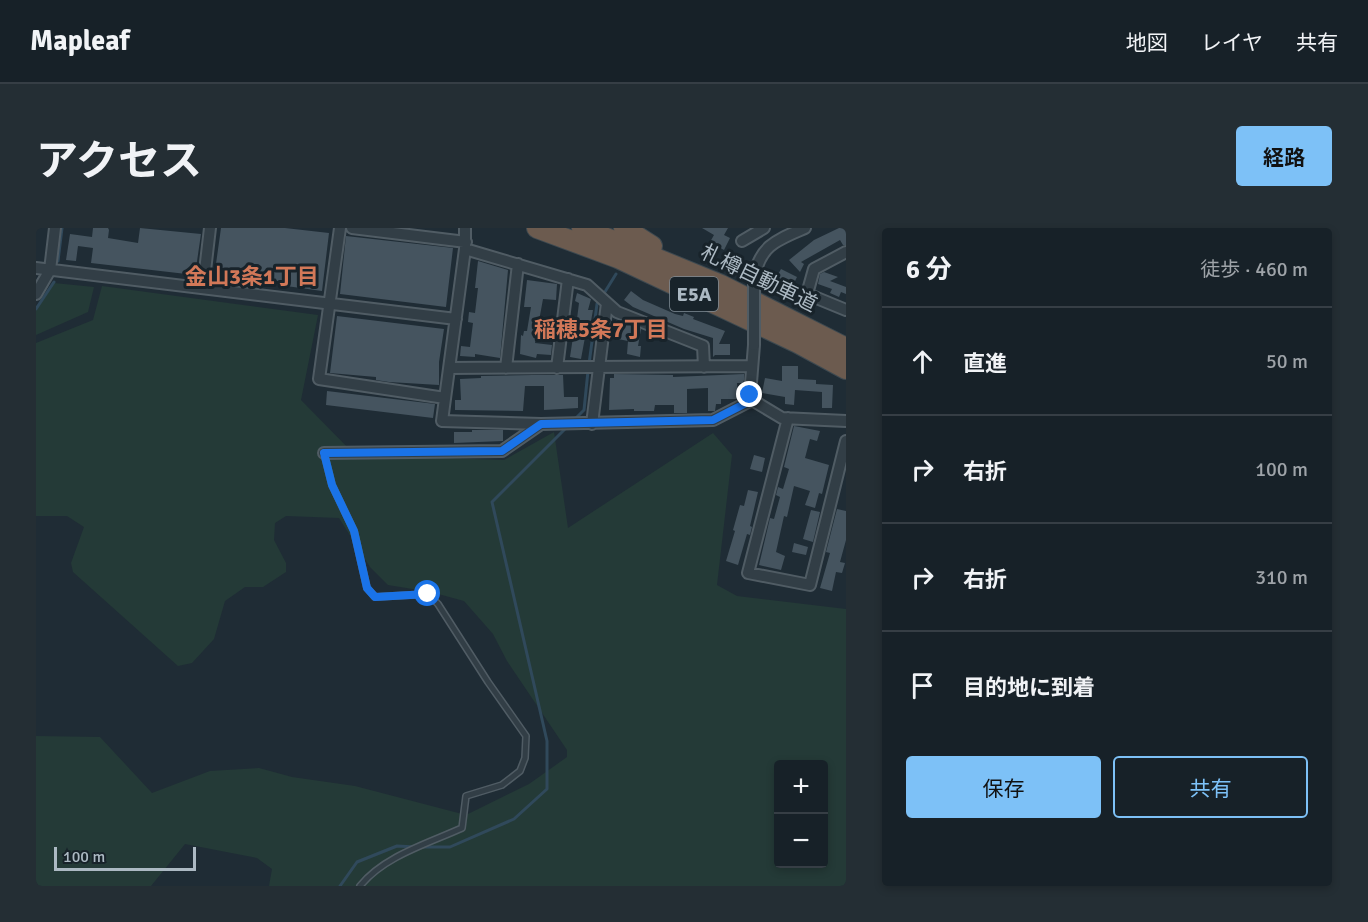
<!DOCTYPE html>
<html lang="ja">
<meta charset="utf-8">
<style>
:root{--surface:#172128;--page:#242e34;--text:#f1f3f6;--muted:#9ea3a8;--line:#363e45;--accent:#7dc1f7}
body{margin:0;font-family:Signika,"Noto Sans JP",sans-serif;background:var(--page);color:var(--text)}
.controls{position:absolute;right:18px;bottom:18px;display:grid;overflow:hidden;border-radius:6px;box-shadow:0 3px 9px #0003}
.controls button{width:54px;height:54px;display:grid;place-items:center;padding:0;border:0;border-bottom:2px solid var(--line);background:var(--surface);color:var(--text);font:30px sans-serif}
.scale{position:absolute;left:18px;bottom:15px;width:142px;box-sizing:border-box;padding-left:6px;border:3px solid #acb9c3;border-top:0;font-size:16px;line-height:21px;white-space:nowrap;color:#acb9c3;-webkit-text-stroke:4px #18232a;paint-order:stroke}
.stop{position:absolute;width:18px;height:18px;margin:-14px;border:4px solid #1a73e8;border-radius:50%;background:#fff}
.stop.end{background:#1a73e8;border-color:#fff;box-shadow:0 2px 6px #0008}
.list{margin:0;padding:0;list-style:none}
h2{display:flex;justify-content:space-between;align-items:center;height:78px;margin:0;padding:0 24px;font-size:26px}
h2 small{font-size:20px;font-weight:400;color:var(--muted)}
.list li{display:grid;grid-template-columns:39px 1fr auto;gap:18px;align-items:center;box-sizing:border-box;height:108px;padding:0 24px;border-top:2px solid var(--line)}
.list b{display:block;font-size:22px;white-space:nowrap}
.list em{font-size:20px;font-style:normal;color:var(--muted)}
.actions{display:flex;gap:12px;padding:18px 24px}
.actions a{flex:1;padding:14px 0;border:2px solid var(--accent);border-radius:6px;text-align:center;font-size:21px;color:var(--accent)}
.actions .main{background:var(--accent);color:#111}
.icon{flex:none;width:33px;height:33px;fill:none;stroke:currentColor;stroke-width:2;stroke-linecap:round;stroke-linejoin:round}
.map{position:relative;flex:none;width:810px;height:658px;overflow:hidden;border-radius:6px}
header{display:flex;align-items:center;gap:36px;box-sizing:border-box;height:84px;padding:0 30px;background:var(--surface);border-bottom:2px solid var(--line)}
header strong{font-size:28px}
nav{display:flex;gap:33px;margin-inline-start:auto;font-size:21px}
.intro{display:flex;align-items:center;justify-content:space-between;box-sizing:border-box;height:144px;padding:0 36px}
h1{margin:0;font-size:42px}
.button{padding:15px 27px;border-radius:6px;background:var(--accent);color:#111;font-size:21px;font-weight:700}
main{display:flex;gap:36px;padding:0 36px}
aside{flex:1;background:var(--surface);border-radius:6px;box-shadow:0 3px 9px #0003}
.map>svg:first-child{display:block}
.green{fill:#243a37;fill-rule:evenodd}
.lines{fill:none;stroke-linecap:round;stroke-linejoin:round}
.stream{stroke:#30495b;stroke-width:3}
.building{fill:#45545f}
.service-casing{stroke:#505c64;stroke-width:8}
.minor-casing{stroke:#505c64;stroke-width:14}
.motorway-casing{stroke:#3d4950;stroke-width:22}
.service{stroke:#323e46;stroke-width:5}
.minor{stroke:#323e46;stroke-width:10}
.motorway{stroke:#6c5b4f;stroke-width:20}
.minor-bridge-casing{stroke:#505c64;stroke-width:14;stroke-linecap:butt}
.minor-bridge{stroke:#323e46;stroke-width:10}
.route{stroke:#1a73e8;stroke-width:8}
.labels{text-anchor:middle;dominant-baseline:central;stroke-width:6;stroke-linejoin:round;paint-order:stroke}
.shield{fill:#18232a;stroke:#808c95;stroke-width:1.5}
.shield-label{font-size:20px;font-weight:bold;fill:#acb9c3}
.street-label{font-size:21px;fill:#acb9c3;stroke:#18232a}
.neighbourhood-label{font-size:22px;font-weight:bold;fill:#d27858;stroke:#18232a}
</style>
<header>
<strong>Mapleaf</strong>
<nav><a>地図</a><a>レイヤ</a><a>共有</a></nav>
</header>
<div class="intro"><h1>アクセス</h1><a class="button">経路</a></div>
<main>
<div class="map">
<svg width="810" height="658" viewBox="0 0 810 658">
<rect width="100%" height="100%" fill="#1f2c35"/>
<path class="green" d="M18 55 58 59 52 84 0 107V82Z
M66 58 282 87 265 172 319 227 468 232 518 204 532 300 677 205 696 227 681 357 701 368 810 381V658H233L236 641 221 630 149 616 115 658H0V508L64 509 116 565 174 543 223 540 256 549 319 558 430 587 493 556 531 529V522L471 433 457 406 428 373 395 364 352 357 334 339 303 290 250 288 239 295 238 312 250 335V344L227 359H209L189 373 178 411 156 435 142 438 37 344 35 335 48 299 31 288H0V115L57 92ZM742 536H788V636H742Z"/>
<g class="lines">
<path class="stream" d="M22 33 26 0
M567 67 580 46
M0 81 18 54
M553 136 561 76 563 72
M538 192 548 182 552 143
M386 619H414L478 591 511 561V513L456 274 531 199
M304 658 321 634 361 618 380 619"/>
</g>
<path class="building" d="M57 0H72L73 2 72 10 102 15 104 0 165 6 159 47 55 35 57 20 42 18 40 33 30 32 34 6 56 9Z
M185 0H249L293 5 286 63 208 52 178 50Z
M666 0H692L688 7 694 10 688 22 674 14 678 7Z
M803 0H810V17H807L804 12 765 34 768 36 764 44 753 32 778 12Z
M310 8 417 20 410 79 304 66Z
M442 33 472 42 464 130 439 126V129L424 128 425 118 434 119 437 95 432 94 433 84 439 85 442 60H439Z
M745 41 761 49 756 59 740 50Z
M788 44 802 49 794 53 810 59V66L805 64 803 69 794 65 796 61 782 56 784 46Z
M491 52 521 56 520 72 507 71 499 115 516 117 515 127 501 126 500 130 484 126 485 107 487 108 488 103H491L495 79H488Z
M595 63 607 72 639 86 647 88 648 85 658 89 657 91 689 103 683 116H694V127H679L677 129V110L648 101 597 79 588 72Z
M541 65 555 71 552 82H557L555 93H552L545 131 534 129 537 109H534L536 98 540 99 543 75 539 73Z
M301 88 408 101 403 134V157L353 154 340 152V149L294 145Z
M580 92 605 101 602 118H605L604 129 591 126 592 113 577 110Z
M746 138H762V151L780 152V156L797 157 796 180H786V164L759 162 758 177 749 176V169L726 165 729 150 746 153Z
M578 146 637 147V149L708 146V152L707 155H701L702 171H685V176H680L679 183H672V160L651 161V185H638V177H619L618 183H598V181L573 182 574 150H578Z
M497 147H527L528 169H542V180L508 182V158H489L487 183 419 182V172H425L424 151 445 150V148Z
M291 163 399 176 397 190 290 177Z
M758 198 784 203 781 213 774 211 769 230 793 237 786 266 783 265 779 280 769 277 774 263 758 258 751 289 748 288 740 324 749 328 745 342 723 337 734 290 738 291 744 269 740 267 742 259 747 261 753 241 748 239Z
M436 202H467V213L418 215V204H436Z
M718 227 729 230 726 244 714 241Z
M712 262 722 264 714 298 716 299 714 307 711 306 702 337 690 333 699 303 697 302 704 277 708 278Z
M801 281 810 283V312L804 334 809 335 806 345 800 344 796 363 784 360 794 325 790 324Z
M775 282 784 284 777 314 767 311Z
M758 315 772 319 770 327 756 324Z"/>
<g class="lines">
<defs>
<path id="service" d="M288 225 296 257 318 303 331 360 339 369 392 366 402 376 452 454 490 508 489 530 484 543 466 557 430 568 426 600C393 615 348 628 324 658"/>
<path id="minor" d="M304 0 283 151 409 170
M316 0 430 14
M429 0V21L406 193 505 196 677 192 716 172
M706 13 728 0
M429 21 551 57 581 84 667 118 668 139
M810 24 778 41 771 66 810 82
M0 40 420 91
M718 50C724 17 741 12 769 0
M167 60 174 0
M0 66 14 42 19 0
M718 117 714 167 716 172 746 190 810 193
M413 140 716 138
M470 140 482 36
M521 140 532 51
M752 190 712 345 774 357 810 213
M556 196 571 75
M288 225 466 223 505 196"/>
<path id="motorway" d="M501 0 582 30 762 115 810 141
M546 0 685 57 810 120
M588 0 616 18"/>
</defs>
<use href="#service" class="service-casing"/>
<use href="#minor" class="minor-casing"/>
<use href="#motorway" class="motorway-casing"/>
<use href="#service" class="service"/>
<use href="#minor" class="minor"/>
<use href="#motorway" class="motorway"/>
<defs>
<path id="minor-bridge" d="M718 50V117"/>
</defs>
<use href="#minor-bridge" class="minor-bridge-casing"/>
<use href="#minor-bridge" class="minor-bridge"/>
</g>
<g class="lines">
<path class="route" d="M392 366 339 369 331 360 318 303 296 257 288 225 466 223 505 196 677 192 716 172 714 167"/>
</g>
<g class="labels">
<rect class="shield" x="634" y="49" width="48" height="34" rx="4.5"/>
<g class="shield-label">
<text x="658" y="66">E5A</text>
</g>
<g class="street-label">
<text transform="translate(723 50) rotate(26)">札樽自動車道</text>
</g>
<g class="neighbourhood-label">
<text x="216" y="48">金山3条1丁目</text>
<text x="565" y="101">稲穂5条7丁目</text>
</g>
</g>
</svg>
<div class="controls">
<button>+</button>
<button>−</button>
</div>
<div class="scale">100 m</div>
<div class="stop" style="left:392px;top:366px"></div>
<div class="stop end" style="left:714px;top:167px"></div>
</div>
<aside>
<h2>6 分<small>徒歩 · 460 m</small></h2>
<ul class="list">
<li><svg class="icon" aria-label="ahead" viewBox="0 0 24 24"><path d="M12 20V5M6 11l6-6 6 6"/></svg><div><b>直進</b></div><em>50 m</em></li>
<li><svg class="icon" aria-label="right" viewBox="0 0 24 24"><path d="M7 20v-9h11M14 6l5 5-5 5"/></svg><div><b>右折</b></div><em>100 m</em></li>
<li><svg class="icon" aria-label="right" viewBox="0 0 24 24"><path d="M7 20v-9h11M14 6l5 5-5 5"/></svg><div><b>右折</b></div><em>310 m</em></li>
<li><svg class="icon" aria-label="arrive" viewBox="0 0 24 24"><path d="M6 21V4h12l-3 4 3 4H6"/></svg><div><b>目的地に到着</b></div></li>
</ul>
<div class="actions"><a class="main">保存</a><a>共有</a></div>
</aside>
</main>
